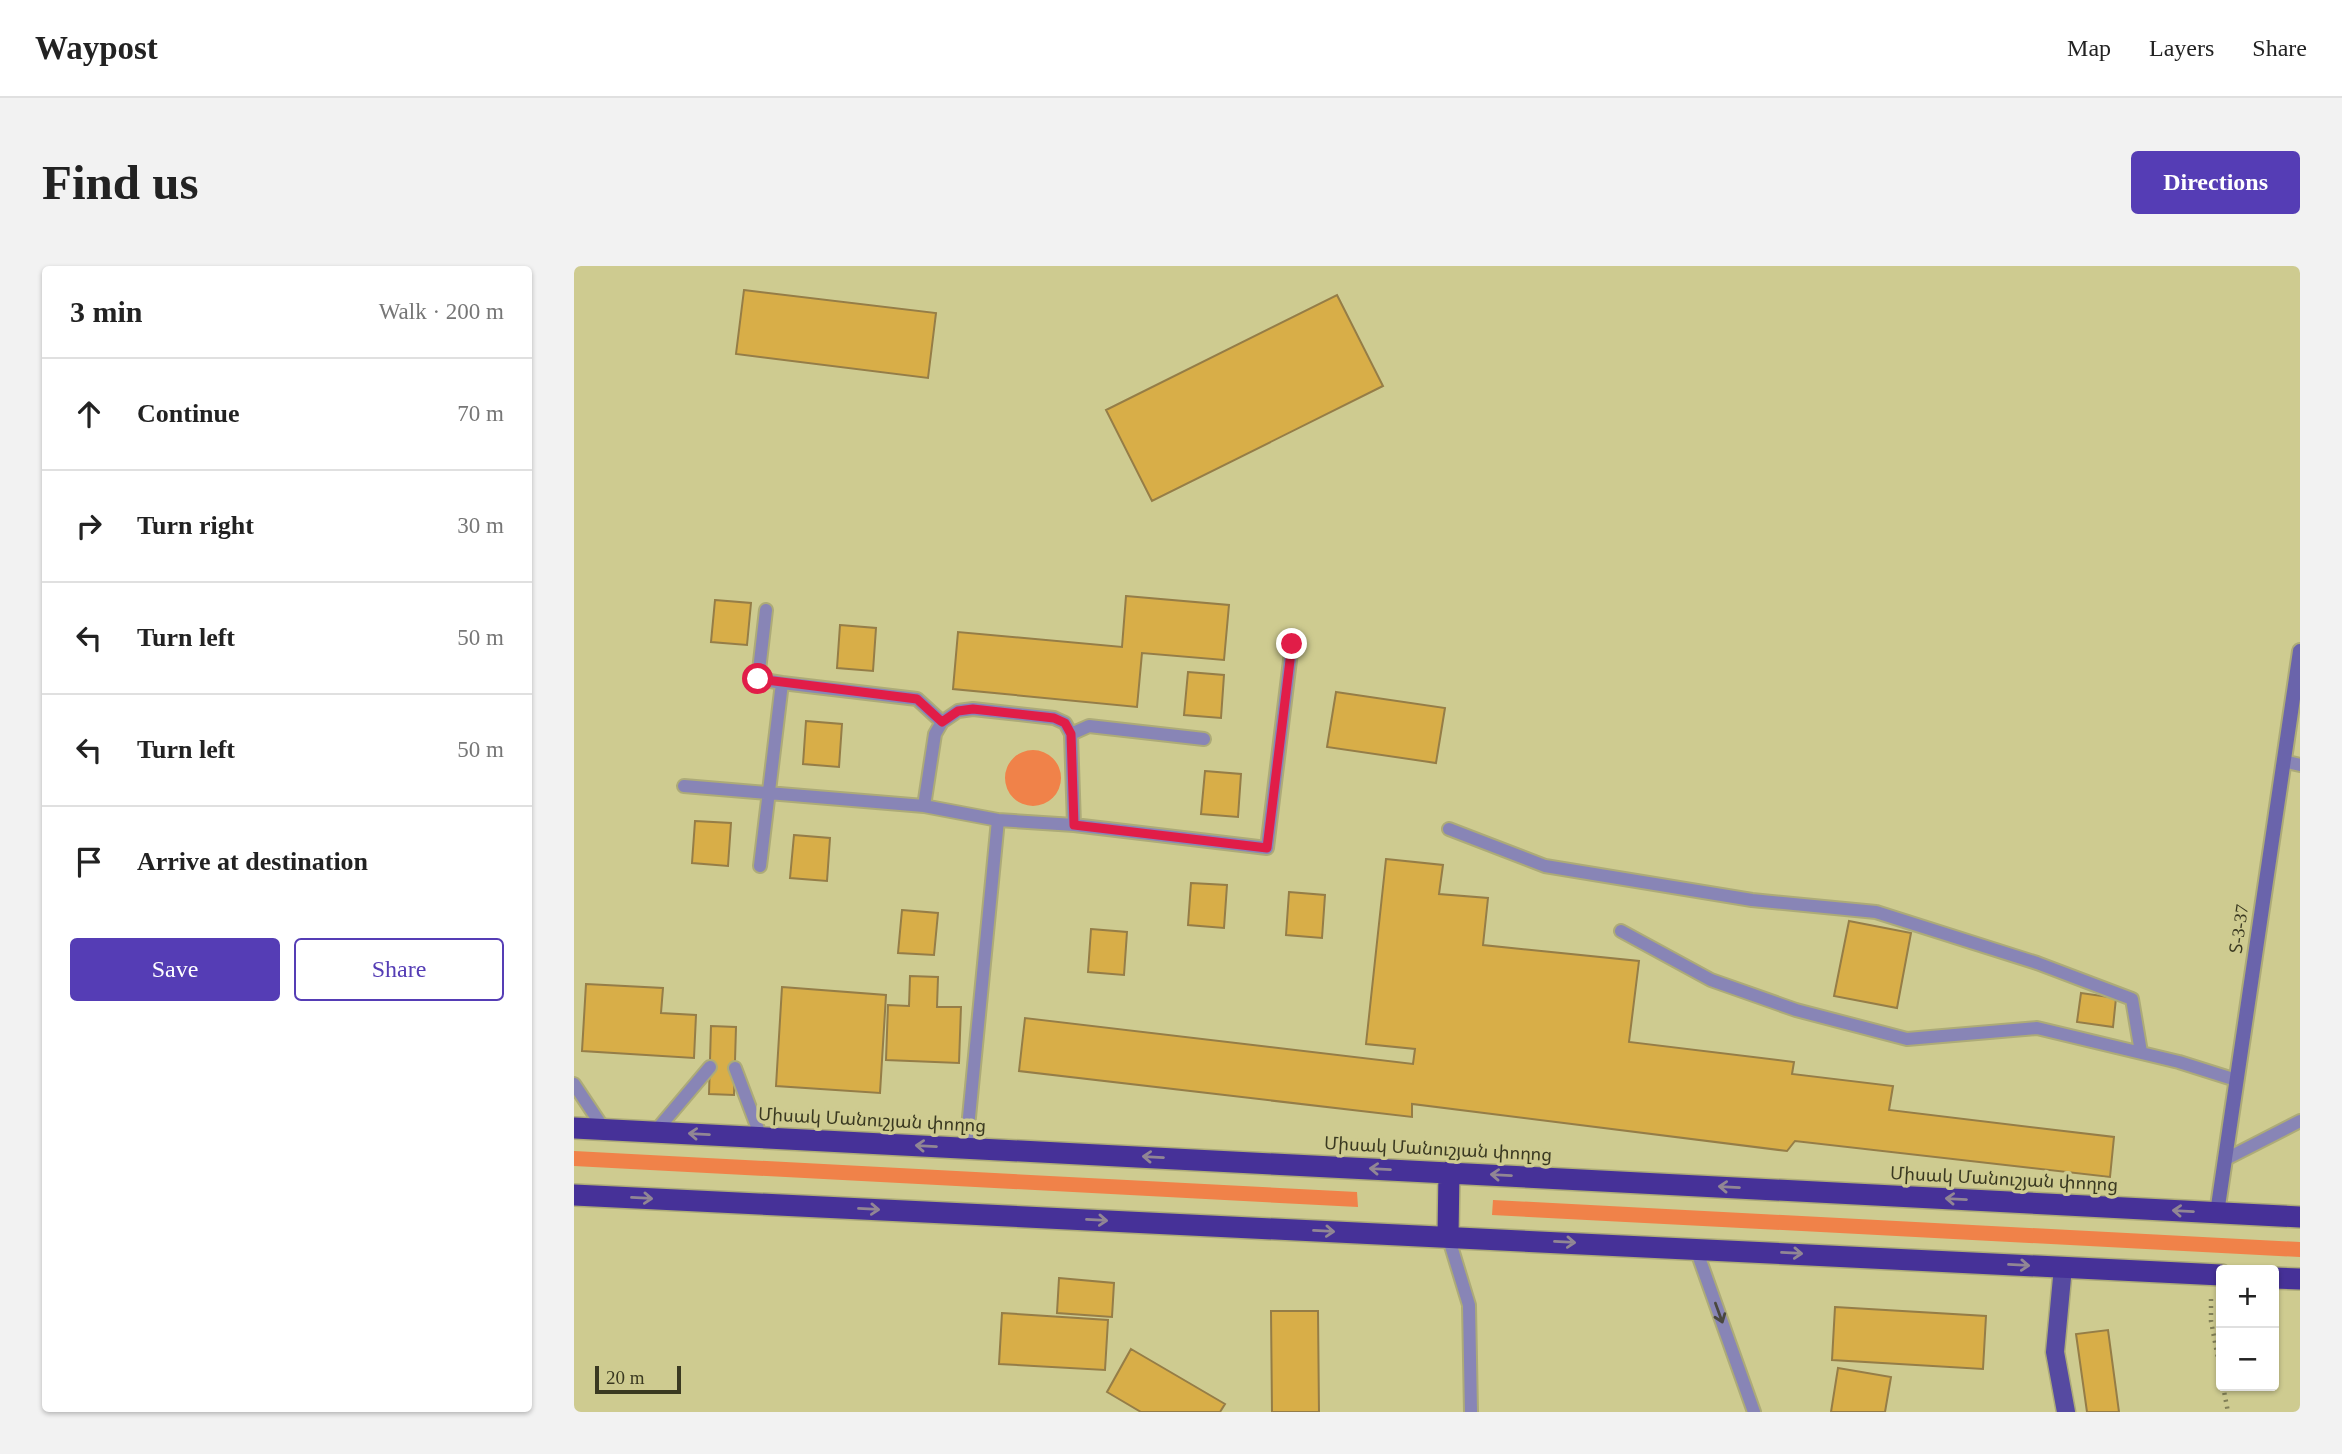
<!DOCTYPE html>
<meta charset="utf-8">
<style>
:root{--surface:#fff;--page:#f2f2f2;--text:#222;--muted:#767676;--line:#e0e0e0;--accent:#553db5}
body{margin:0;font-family:"Times New Roman","Noto Sans Armenian",serif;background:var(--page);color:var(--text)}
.controls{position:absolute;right:21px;bottom:21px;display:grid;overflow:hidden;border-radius:7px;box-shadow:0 2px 5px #0004}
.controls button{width:63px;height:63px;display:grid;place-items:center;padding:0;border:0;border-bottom:2px solid var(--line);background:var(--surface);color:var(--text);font:35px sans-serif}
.scale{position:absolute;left:21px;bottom:18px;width:86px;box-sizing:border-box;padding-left:7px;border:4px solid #3a3921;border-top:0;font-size:19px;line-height:24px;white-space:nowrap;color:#3a3921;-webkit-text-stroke:5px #cecb90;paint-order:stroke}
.stop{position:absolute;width:21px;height:21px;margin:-16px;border:5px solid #e11d48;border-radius:50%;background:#fff}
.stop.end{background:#e11d48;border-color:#fff;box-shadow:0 2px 7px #0008}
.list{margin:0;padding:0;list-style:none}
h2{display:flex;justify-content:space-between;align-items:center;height:91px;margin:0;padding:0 28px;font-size:30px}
h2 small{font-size:23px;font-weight:400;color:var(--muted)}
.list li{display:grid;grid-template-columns:46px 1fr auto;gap:21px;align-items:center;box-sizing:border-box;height:112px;padding:0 28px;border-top:2px solid var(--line)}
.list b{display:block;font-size:26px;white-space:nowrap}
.list em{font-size:23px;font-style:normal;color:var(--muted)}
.actions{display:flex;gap:14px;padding:21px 28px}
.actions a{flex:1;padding:16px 0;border:2px solid var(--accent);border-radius:7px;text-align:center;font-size:24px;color:var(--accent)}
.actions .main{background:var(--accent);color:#fff}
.icon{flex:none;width:38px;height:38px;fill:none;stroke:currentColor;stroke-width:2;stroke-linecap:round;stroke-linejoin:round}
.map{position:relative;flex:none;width:1726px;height:1146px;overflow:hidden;border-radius:7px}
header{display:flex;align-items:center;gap:42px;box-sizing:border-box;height:98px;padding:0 35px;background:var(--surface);border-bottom:2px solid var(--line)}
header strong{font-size:33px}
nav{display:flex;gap:38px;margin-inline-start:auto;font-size:24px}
.intro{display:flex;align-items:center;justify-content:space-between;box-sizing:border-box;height:168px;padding:0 42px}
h1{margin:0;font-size:49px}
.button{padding:18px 32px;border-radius:7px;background:var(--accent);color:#fff;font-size:24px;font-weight:700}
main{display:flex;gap:42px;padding:0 42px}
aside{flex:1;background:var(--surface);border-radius:7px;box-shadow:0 2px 5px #0004}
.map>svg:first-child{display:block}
.green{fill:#f08249}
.building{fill:#d8ae48;stroke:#957d47;stroke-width:2}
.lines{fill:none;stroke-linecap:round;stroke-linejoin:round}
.lane-casing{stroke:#adab78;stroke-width:16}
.secondary-casing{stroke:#adab78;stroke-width:18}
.primary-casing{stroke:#adab78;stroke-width:21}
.highway-casing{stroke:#adab78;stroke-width:24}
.path{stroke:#828057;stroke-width:4.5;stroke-dasharray:2 5;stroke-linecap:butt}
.lane{stroke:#8885b6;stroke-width:12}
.secondary{stroke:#6a64ab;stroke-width:14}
.primary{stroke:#564aa1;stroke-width:18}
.highway{stroke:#463198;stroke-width:21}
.oneway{stroke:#918694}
.oneway2{stroke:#4a483f}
.route{stroke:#e11d48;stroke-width:9}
.labels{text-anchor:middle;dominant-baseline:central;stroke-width:7;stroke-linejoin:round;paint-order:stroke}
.street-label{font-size:18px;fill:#3a3921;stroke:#cecb90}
</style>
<header>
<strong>Waypost</strong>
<nav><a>Map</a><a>Layers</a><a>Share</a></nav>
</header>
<div class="intro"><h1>Find us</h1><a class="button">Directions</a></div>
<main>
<aside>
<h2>3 min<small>Walk · 200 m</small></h2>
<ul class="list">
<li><svg class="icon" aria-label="ahead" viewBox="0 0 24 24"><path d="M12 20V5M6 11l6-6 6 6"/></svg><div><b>Continue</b></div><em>70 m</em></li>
<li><svg class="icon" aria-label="right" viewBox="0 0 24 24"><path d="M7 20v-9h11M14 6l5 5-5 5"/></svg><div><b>Turn right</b></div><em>30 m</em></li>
<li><svg class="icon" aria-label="left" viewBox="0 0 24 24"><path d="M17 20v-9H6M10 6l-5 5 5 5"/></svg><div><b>Turn left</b></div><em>50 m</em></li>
<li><svg class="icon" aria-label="left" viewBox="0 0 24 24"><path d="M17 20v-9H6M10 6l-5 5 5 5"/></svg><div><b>Turn left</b></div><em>50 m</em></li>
<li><svg class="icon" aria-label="arrive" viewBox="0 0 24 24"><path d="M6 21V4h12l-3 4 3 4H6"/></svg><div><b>Arrive at destination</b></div></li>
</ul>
<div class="actions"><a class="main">Save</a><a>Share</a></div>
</aside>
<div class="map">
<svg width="1726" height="1146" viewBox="0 0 1726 1146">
<rect width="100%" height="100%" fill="#cecb90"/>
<path class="green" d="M431 512a28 28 0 1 1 56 0a28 28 0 1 1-56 0Z
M0 885 783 926 784 941 0 900Z
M919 934 1726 976V991L918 949Z"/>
<path class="building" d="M170 24 362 47 354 112 162 88Z
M763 29 809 120 578 235 532 144Z
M552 330 655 339 650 394 568 387 563 441 379 423 384 366 548 381Z
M141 334 177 337 173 379 137 376Z
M266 359 302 362 299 405 263 402Z
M614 406 650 409 647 452 610 449Z
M762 426 871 442 862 497 753 481Z
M232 455 268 458 265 501 229 498Z
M631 505 667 508 664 551 627 548Z
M121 555 157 557 154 600 118 597Z
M220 569 256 572 253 615 216 612Z
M812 593 869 599 865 628 914 632 909 679 1065 695 1055 776 1220 796 1218 808 1319 820 1315 844 1540 871 1536 911 1221 875 1213 885 838 838V851L445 805 451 752 839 798 841 783 792 778Z
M617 617 653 619 650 662 614 659Z
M715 626 751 629 748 672 712 669Z
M328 644 364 647 360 689 324 687Z
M1275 655 1337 667 1323 742 1260 730Z
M517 663 553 666 550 709 514 706Z
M336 710 364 711 363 741H387L385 797 312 794 314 739 335 740Z
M12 718 89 722 87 747 122 749 120 792 8 785Z
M208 721 312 729 306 827 202 820Z
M1507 727 1542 732 1539 761 1503 756Z
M137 760 162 761 160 829 135 828Z
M485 1012 540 1017 538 1051 483 1047Z
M1261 1041 1412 1050 1409 1103 1258 1094Z
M697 1045H744L745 1146H698Z
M428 1047 534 1054 531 1104 425 1098Z
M1534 1064 1545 1146H1513L1502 1068Z
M557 1083 651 1138 646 1146H567L533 1126Z
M1264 1102 1317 1111 1311 1146H1257Z"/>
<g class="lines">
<defs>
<path id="lane" d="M208 417 343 433 368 456
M497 468 515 460 630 473
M1709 495 1726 499
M110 520 350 540 424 554 500 559 693 582 718 378
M350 540 361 468 368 456 384 445 399 443 480 452 491 457 497 468 500 559
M875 563 971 600 1178 634 1302 646 1463 697 1558 733 1567 786
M186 600 208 417 184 413 192 344
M1047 665 1137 714 1222 744 1333 773 1463 762 1605 796 1662 814
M161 802 187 871
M0 818 30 863
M81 866 136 801
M392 882 424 554
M1650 894 1726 855
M874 970 895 1039 897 1146
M1122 983 1180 1146"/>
<path id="secondary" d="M1643 947 1726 385"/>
<path id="primary" d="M1489 1001 1481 1086 1492 1146"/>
<path id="highway" d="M0 862 1726 951
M0 929 1647 1009
M874 970 875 906
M1700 1012 1726 1013"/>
</defs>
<use href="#lane" class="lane-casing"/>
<use href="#secondary" class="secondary-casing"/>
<use href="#primary" class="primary-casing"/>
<use href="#highway" class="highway-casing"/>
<path class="path" d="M1637 1033V1055L1647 1108
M1649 1120 1654 1146"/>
<use href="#lane" class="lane"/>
<use href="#secondary" class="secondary"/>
<use href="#primary" class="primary"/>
<use href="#highway" class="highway"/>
</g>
<defs><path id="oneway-shaft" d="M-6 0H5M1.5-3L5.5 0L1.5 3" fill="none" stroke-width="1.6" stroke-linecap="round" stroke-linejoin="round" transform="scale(1.75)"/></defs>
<g class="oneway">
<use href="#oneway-shaft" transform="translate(125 868) rotate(-177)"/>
<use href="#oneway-shaft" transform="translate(352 880) rotate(-177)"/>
<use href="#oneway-shaft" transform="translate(579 891) rotate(-177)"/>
<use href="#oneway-shaft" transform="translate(806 903) rotate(-177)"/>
<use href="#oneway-shaft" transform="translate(927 909) rotate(-177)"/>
<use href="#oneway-shaft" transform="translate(1155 921) rotate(-177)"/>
<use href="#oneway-shaft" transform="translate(68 932) rotate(3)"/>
<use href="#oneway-shaft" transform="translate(1382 933) rotate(-177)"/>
<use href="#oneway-shaft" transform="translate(295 943) rotate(3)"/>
<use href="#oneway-shaft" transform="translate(1609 945) rotate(-177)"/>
<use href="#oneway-shaft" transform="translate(523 954) rotate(3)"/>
<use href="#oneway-shaft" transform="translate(750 965) rotate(3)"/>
<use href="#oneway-shaft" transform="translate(991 976) rotate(3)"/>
<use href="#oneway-shaft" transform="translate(1218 987) rotate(3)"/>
<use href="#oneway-shaft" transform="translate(1445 999) rotate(3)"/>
</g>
<use class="oneway2" href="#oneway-shaft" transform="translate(1145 1047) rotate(70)"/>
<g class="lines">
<path class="route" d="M184 413 343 433 368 456 384 445 399 443 480 452 491 457 497 468 500 559 693 582 718 378"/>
</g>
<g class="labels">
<g class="street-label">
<text transform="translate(1665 663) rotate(-82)">Տ-3-37</text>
<text transform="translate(298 854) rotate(3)">Միսակ Մանուշյան փողոց</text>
<text transform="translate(864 883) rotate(3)">Միսակ Մանուշյան փողոց</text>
<text transform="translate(1430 913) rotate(3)">Միսակ Մանուշյան փողոց</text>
</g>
</g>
</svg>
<div class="controls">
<button>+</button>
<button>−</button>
</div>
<div class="scale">20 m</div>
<div class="stop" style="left:184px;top:413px"></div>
<div class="stop end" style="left:718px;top:378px"></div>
</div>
</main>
